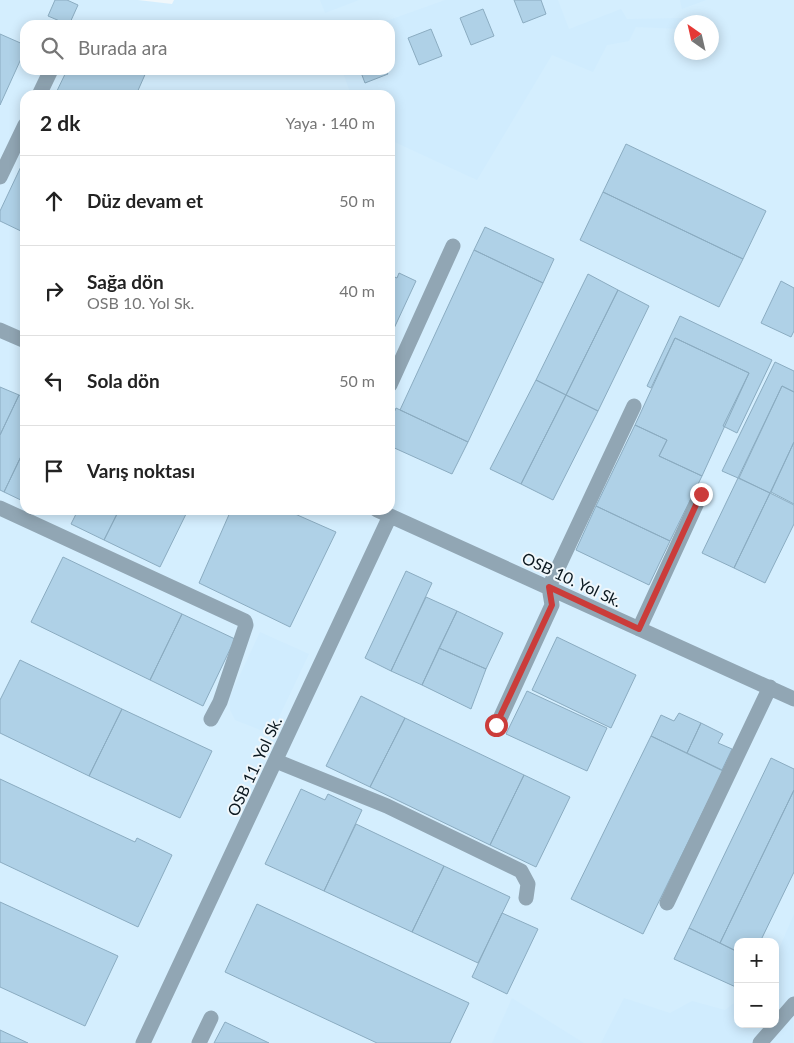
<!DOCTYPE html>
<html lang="tr">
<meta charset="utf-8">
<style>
:root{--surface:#fff;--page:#f6f6f6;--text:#222;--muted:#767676;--line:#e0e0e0}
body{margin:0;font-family:Lato,sans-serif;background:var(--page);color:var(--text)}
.controls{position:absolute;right:15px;bottom:15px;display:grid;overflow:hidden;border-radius:10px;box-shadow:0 2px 12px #0003}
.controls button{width:45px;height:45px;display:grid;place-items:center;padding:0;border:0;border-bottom:1px solid var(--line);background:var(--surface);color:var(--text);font:25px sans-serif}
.compass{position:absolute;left:674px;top:15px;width:45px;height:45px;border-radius:50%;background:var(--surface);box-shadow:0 2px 12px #0003;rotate:326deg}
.stop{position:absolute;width:15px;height:15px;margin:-11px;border:4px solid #cb3c3a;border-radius:50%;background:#fff}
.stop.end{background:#cb3c3a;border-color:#fff;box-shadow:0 1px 5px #0008}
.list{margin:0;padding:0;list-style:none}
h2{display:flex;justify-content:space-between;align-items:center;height:65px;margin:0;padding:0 20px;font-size:21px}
h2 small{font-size:16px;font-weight:400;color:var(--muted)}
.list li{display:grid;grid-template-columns:32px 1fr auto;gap:15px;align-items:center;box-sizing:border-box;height:90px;padding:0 20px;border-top:1px solid var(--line)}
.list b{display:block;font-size:19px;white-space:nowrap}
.list p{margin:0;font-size:16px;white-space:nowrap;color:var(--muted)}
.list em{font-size:16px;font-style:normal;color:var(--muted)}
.icon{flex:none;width:28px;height:28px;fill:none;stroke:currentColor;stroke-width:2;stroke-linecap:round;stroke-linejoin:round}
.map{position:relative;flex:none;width:794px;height:1043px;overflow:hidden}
.search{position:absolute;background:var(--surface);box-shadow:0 2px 12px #0003;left:20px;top:20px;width:375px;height:55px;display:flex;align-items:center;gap:12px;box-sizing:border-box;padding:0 18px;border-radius:15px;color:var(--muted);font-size:19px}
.panel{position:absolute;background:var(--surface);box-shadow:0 2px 12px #0003;left:20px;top:90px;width:375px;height:425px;border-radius:15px}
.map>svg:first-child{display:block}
.built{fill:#d4eefe;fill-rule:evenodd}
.green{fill:#d0ecfe}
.building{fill:#afd1e7;stroke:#8bacc1}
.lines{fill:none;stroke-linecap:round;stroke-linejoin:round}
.minor{stroke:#91a6b4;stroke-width:15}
.route{stroke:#cb3c3a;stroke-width:6}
.labels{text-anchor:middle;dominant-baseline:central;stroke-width:4;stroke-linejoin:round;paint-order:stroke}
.street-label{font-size:16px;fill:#0b1820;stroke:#f0f7fb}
</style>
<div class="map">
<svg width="794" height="1043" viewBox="0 0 794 1043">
<rect width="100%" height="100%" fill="#f0f7fb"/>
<path class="built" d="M0 0H138L172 4 174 0H794V1043H0ZM682 22H712V52H682ZM25 25H390V70H25ZM25 95H390V510H25ZM738 942H775V1024H738Z"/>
<path class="green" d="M320 0H359L325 13Z
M445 0H558L569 29 621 9 627 19 684 18 681 29 636 27 629 41 607 45 593 72 552 55 477 180 390 140V95H351L342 70H390V25H375Z
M680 0H706L682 9Z
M260 632 309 654 271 734 235 720 230 710V696Z
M794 914 793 1043H601L624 998 670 1013 692 1001 725 1010 738 1000V1024H775V958Z
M512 998 584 1043H492Z"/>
<path class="building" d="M55 0H67L78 5 69 25 48 16Z
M514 0H541L546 14 523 23Z
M483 9 494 36 471 45 460 18Z
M431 29 442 56 419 65 408 38Z
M0 34 25 45V50L0 105Z
M67 70H147L136 95H55Z
M360 70H386L388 74 365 83Z
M626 144 766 211 743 259 603 192Z
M25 158V233L0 221V211Z
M603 192 743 259 719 307 580 240Z
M485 227 554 259 543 283 474 250Z
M474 250 543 283 468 442 400 410Z
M399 273 416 281 390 337V275L397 278Z
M588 274 618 290 566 395 536 380Z
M781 281 794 288V331L791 337 761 323Z
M618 290 649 306 598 411 566 395Z
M680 316 772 360 737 433 723 426 749 373 675 338 651 388 647 386Z
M675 338 749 373 702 476 659 456 667 440 635 425Z
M775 362 794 371V392L782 386 738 478 722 471Z
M536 380 566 395 521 484 490 469Z
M782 386 794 392V442L770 493 739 478Z
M0 387 19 395 0 435Z
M19 395 25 398V448L4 492 0 490V435Z
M566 395 598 411 553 500 521 484Z
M396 408 468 442 452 474 390 446V422Z
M635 425 667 440 659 456 702 476 670 541 596 506Z
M794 442V504L771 492Z
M25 448V502L4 492Z
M738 478 770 493 734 568 702 553Z
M770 493 794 505V524L765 583 734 568Z
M596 506 670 541 649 585 576 550Z
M78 510H119L104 540 71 524Z
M119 510H188L160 567 104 540Z
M231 510H286L336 532 290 627 199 583Z
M63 557 182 614 150 680 31 622Z
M406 571 432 583 391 671 365 658Z
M426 597 457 611 422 685 391 671Z
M457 611 503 633 486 669 439 648Z
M182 614 235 639 203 706 150 680Z
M557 637 636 675 611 728 532 690Z
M439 648 486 669 471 709 422 685Z
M20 660 122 709 89 776 0 733V700Z
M527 691 607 728 587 771 506 734Z
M361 696 405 718 370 787 326 766Z
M122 709 212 751 180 818 89 776Z
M679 713 701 723 687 753 651 736 661 715 674 721Z
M405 718 524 775 490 845 370 787Z
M701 723 723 734 718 743 732 749 722 770 687 753Z
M651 736 723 771 643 934 571 899Z
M771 758 794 769V790L720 943 689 928Z
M524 775 570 797 536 867 490 845Z
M0 779 135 842 137 838 172 855 138 927 0 862Z
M301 789 325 800 328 794 362 810 324 891 265 864Z
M794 790V872L760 942H738V952L720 943Z
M356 824 444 866 412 932 324 891Z
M444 866 510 897 478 963 412 932Z
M0 902 118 956 85 1026 0 987Z
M257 904 469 1003 450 1043H377L225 972Z
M502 913 538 929 507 994 472 977Z
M689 928 738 952V988L674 959Z
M225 1022 269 1043H214Z
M0 1030 28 1043H0Z"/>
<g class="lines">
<path class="minor" d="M39 95 51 70
M0 177 25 125
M0 330 25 341
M390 385 453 246
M0 508 245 621 246 625 220 702 211 719
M377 510 794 699
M639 629 701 494
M497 725 552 605 549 587 634 406
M276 761 387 806 521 871 528 884 526 898
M667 903 770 687
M143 1043 390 516
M199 1043 211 1018
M760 1043 794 1004"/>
</g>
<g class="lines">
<path class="route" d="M496 725 552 605 549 587 639 629 701 494"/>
</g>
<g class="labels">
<g class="street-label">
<text transform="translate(572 579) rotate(25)">OSB 10. Yol Sk.</text>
<text transform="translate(254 766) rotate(-65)">OSB 11. Yol Sk.</text>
</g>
</g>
</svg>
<div class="controls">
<button>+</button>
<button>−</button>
</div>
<svg class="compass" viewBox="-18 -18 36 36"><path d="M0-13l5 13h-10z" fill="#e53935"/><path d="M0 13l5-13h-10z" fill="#767676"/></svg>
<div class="stop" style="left:496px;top:725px"></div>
<div class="stop end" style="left:701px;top:494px"></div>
<div class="search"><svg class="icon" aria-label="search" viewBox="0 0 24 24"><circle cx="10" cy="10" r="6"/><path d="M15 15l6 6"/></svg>Burada ara</div>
<section class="panel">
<h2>2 dk<small>Yaya · 140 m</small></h2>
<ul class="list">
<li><svg class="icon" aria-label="ahead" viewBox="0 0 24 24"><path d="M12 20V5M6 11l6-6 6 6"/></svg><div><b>Düz devam et</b></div><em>50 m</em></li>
<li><svg class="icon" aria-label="right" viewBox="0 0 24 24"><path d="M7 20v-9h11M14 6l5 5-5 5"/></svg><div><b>Sağa dön</b><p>OSB 10. Yol Sk.</p></div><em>40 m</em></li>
<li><svg class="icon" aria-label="left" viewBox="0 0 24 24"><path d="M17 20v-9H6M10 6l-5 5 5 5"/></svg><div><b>Sola dön</b></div><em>50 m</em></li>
<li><svg class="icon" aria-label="arrive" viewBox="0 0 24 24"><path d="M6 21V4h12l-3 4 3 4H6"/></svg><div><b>Varış noktası</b></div></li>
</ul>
</section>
</div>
